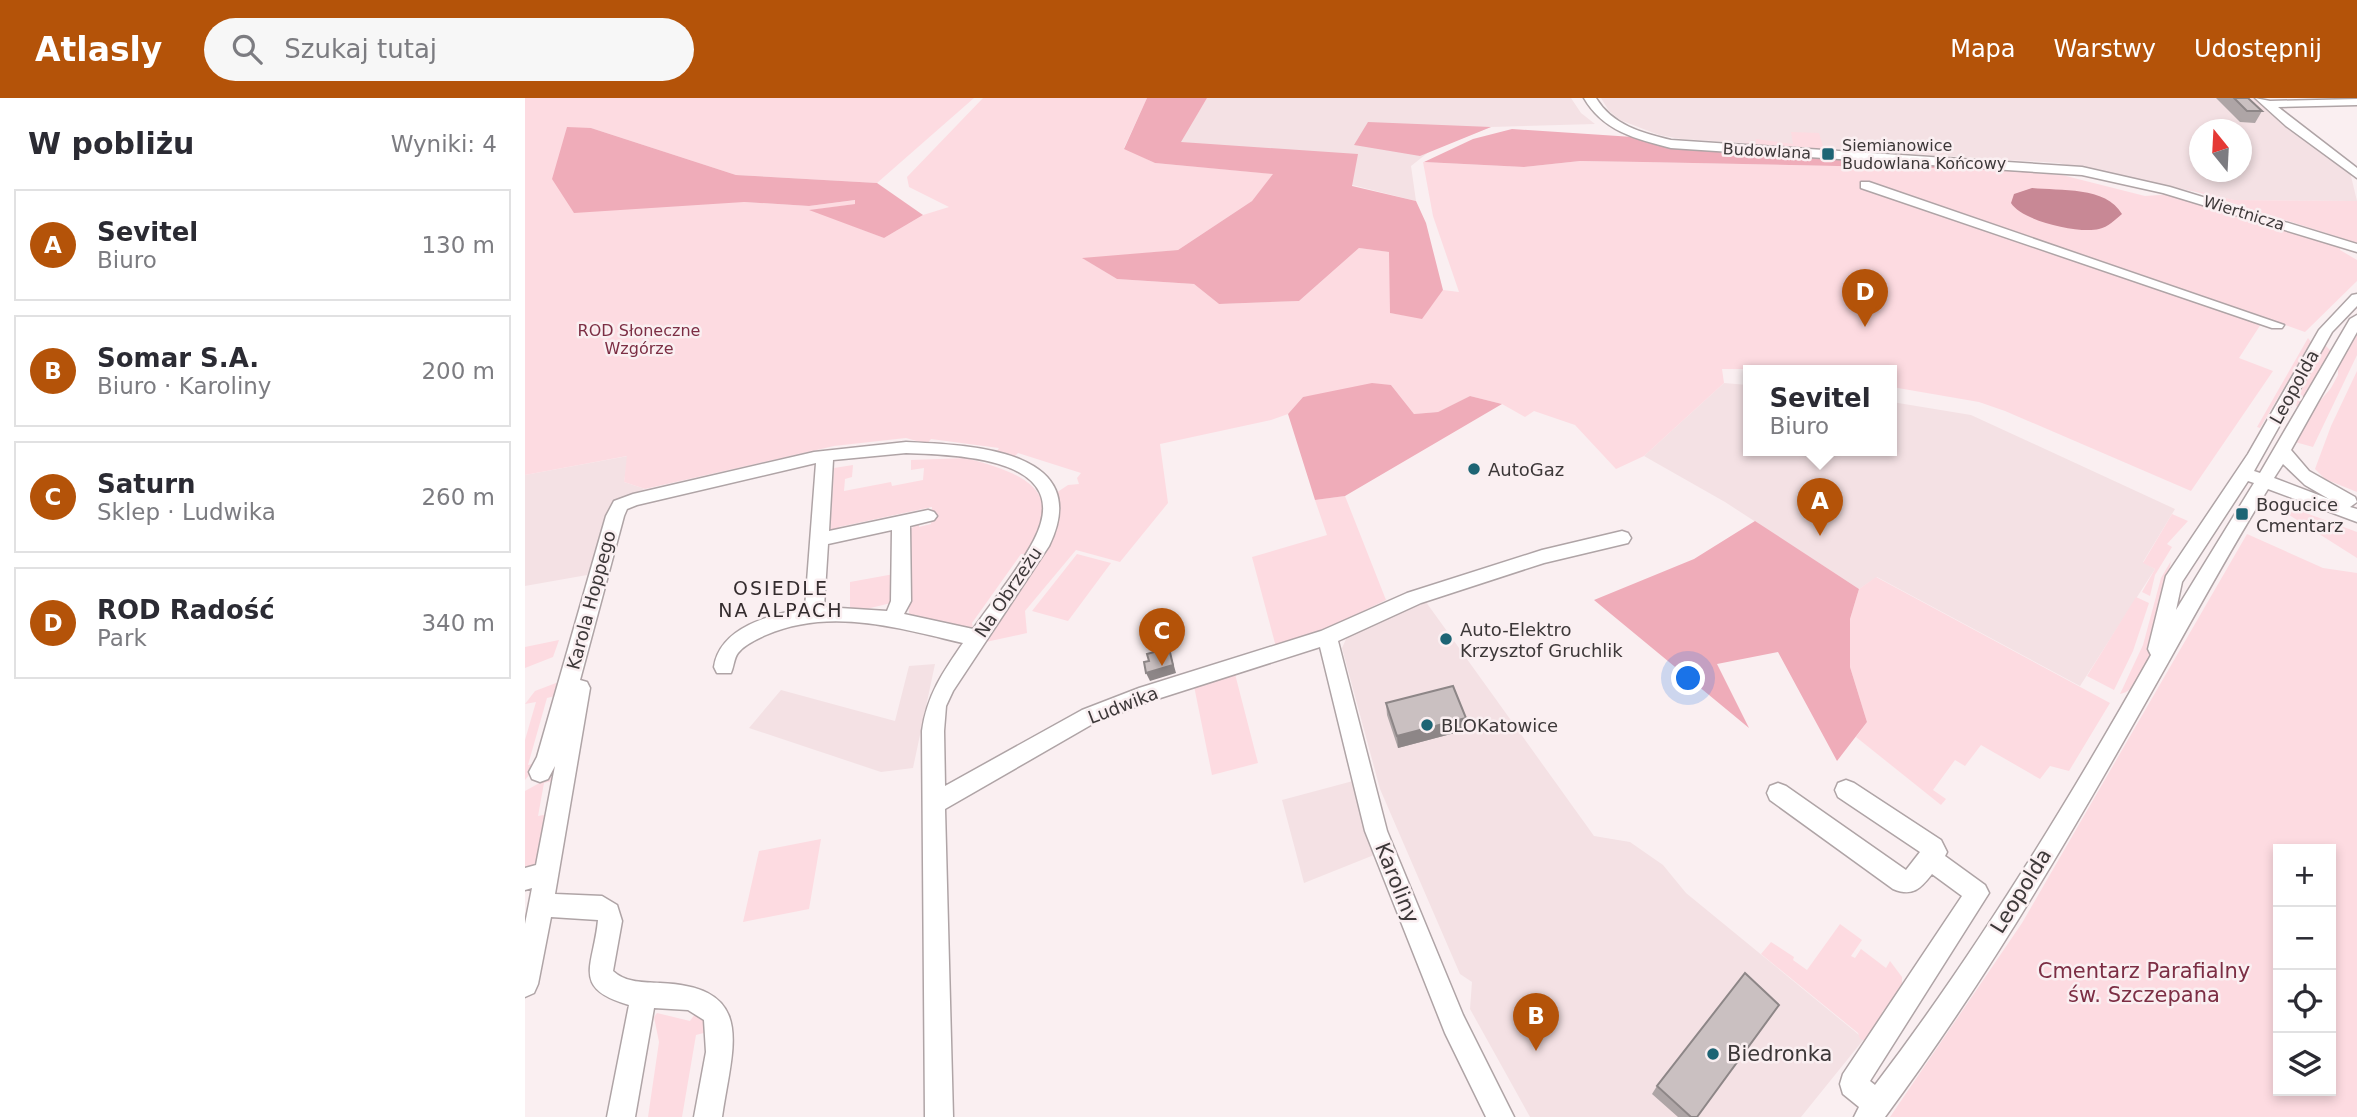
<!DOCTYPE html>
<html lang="pl">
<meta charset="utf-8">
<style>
:root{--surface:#fff;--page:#f7f7f7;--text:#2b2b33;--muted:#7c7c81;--line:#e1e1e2;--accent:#b45309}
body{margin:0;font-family:"DejaVu Sans",sans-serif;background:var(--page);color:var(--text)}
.controls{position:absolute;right:21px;bottom:21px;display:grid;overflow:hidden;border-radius:0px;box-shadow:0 4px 10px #0003}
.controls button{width:63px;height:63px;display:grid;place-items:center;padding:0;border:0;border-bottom:2px solid var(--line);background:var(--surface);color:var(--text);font:35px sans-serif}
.compass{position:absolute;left:1664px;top:21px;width:63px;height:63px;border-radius:50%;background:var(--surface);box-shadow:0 4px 10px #0003;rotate:342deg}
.you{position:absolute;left:1164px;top:581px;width:24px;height:24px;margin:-18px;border:5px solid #fff;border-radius:50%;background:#1a73e8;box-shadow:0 0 0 10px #1a73e833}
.badge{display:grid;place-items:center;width:46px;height:46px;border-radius:50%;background:var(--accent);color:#fff;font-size:23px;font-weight:700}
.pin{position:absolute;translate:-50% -58px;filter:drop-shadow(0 2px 4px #0008)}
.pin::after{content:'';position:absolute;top:37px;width:24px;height:21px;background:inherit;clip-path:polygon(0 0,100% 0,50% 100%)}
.popup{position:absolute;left:1218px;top:267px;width:154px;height:91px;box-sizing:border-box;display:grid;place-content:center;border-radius:0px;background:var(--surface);filter:drop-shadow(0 2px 5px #0005);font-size:23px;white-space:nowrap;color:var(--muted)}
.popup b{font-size:26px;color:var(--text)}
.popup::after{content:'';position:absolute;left:50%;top:100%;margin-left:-14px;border:14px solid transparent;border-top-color:var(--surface)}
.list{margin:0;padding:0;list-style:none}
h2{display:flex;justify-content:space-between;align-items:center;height:91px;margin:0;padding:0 28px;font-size:30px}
h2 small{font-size:23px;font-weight:400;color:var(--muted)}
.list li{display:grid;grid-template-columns:46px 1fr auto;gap:21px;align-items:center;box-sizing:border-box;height:112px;margin:0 14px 14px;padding:0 14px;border:2px solid var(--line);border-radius:0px}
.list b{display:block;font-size:26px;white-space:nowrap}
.list p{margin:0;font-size:23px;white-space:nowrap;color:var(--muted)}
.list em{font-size:23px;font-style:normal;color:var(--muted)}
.icon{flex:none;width:38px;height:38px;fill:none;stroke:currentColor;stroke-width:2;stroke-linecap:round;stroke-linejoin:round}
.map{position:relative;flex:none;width:1832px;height:1019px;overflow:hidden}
header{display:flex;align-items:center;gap:42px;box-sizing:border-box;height:98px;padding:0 35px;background:var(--accent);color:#fff}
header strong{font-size:33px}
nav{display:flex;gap:38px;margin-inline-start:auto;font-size:24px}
.search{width:490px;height:63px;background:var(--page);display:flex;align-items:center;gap:18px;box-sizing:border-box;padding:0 24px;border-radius:38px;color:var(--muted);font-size:26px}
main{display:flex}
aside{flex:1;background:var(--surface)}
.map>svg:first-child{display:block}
.built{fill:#f4e1e4;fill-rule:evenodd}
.green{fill:#fddbe1;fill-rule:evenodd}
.forest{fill:#efacb9}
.water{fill:#c88895}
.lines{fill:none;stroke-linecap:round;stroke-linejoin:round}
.minor-casing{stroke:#afa4a6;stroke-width:3}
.minor{fill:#fff;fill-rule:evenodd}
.wall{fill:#aea5a6}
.shaded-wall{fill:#8d8687}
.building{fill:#cac0c1;stroke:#8d8687;stroke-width:2}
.poi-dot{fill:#1d6474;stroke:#faeff1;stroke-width:2.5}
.labels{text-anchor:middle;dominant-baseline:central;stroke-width:5;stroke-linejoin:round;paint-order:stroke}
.far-poi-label{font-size:16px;fill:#3d3839;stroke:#faeff1;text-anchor:start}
.far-street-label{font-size:16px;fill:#3d3839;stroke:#faeff1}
.far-park-label{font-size:16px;fill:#7c2e44;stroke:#faeff1}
.street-label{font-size:18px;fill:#3d3839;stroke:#faeff1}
.poi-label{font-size:18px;fill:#3d3839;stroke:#faeff1;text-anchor:start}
.neighbourhood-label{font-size:19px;letter-spacing:2px;fill:#342c2e;stroke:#faeff1}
.near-street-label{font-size:21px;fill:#3d3839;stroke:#faeff1}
.near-park-label{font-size:21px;fill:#7c2e44;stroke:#faeff1}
.near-poi-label{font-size:21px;fill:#3d3839;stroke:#faeff1;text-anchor:start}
</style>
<header>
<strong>Atlasly</strong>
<div class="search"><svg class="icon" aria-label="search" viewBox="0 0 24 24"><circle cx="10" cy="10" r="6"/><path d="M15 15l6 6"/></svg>Szukaj tutaj</div>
<nav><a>Mapa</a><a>Warstwy</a><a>Udostępnij</a></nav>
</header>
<main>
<aside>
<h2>W pobliżu<small>Wyniki: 4</small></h2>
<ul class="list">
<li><span class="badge">A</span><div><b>Sevitel</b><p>Biuro</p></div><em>130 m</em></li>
<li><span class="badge">B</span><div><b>Somar S.A.</b><p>Biuro · Karoliny</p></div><em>200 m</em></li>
<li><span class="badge">C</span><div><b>Saturn</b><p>Sklep · Ludwika</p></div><em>260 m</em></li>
<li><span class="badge">D</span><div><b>ROD Radość</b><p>Park</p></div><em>340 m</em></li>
</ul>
</aside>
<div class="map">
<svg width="1832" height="1019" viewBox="0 0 1832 1019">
<rect width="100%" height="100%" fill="#faeff1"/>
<path class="built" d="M682 0H1046L1056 15 1070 26 966 29 905 53 886 68 891 103 655 44Z
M1076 0H1731L1825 74 1832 103 1709 102 1533 65 1156 41 1134 37 1095 22 1084 13ZM1674 32H1716V74H1674Z
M1199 285 1223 287V352H1367V304L1446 317 1650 411 1618 464 1630 471 1555 588 1352 479 1334 491 1200 404 1119 358Z
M103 358 99 384 120 391 92 402 62 477 0 488V377Z
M901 504 1069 738 1105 744 1138 767 1161 795 1339 941 1276 1019H1005L945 911 947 884 935 876 855 691 817 550 822 539 836 531Z
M410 566 388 670 356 674 224 630 256 592 370 623 384 568Z
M828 683 849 757 779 785 757 702Z"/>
<path class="green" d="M0 0H449L352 85 211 77 66 30H42L219 104 284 108 331 102V106L287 112 359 140 398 117 424 109 384 89 382 79 458 0H622L599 50 630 65 749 76 727 103 653 152 559 161 592 181 669 186 694 206 774 203 834 150 865 154V215L897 220 918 192 934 194 908 118 898 64 999 69 1055 63 1118 64 1453 71 1537 77 1620 98 1648 96 1793 141 1815 149V152L1832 162V183L1780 234 1746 222 1743 226H1736L1714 260 1748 273 1666 393 1480 313 1454 304 1367 289V272L1197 271 1199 285 1119 358 1091 371 1050 327 1009 313 1000 319 977 306 945 298 913 314 889 316 866 287 778 299 763 316 746 322 635 346 643 405 595 464 551 452 500 513 502 535 456 545 532 431 531 395 543 387 554 386 552 380 556 375 493 355 487 361 470 356 474 350 406 341 402 346 381 340 309 348 120 391 99 384 102 358 0 377Z
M1266 34 1294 35 1299 52 1216 45 1231 44V41L1268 46Z
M1660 90 1709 102 1832 103V145Z
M1832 232V257L1788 349 1770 344 1789 310 1806 290 1813 277V266Z
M1783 240 1786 244 1735 330 1732 329Z
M1799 246 1806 253 1774 309 1771 308 1779 280Z
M1832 273V394L1800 381 1790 371 1806 328Z
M441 360C496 375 546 391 500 456H496L447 525 448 530 443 531 386 518 384 515 381 435 394 424V429L406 426 407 409 314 429 313 435H305L309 370 328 367 327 379 320 381 319 393 366 384 367 388 398 382 399 370 386 372V362Z
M820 398 861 502 799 532 751 549 727 459 802 437 790 402Z
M1747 411 1773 412 1832 434V460L1761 415Z
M1647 416 1663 423 1642 446 1647 449 1630 477 1625 498 1617 494 1630 471 1618 465Z
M1722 436 1798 470 1832 475V1019H1365L1497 825ZM1806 751V993H1753V751Z
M552 456 586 465 543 523 507 513Z
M1646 463C1640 491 1627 592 1595 596L1618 547 1636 480Z
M369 476 370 498 366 505 333 513 325 511V484Z
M1351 479 1585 605 1544 673 1525 668 1515 681 1456 647 1440 668 1430 662 1408 692 1421 701 1416 707 1331 639 1342 624 1325 569V521L1334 491Z
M1611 499 1624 505 1608 553 1589 592 1562 578Z
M34 542 28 559 0 570V549Z
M710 576 733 665 687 677 669 588Z
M31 585 34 586V597L22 600 3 667 15 664 0 682V642L11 604 0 606 10 593Z
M29 677 30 682 19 685 13 718 24 716 13 766 0 774V693Z
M296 741 284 811 218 824 234 753Z
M1315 826 1337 842 1326 858 1330 860 1336 851 1361 870 1365 863 1377 879V892L1357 914 1364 919 1346 945 1335 941 1333 935 1236 856 1246 844 1269 859 1268 862 1282 872Z
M175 909 190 932 171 937 157 1019H123L134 944 129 919 132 915 165 923Z"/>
<path class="forest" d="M622 0H682L656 44 833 56 827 88 891 103 901 125 918 192 897 221 865 215 864 154 834 150 774 203 694 206 669 186 592 181 557 160 653 152 727 103 748 76 630 65 599 51Z
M843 24 966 29 895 58 829 47Z
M42 29 66 30 211 77 352 85 398 117 359 140 284 112 330 106V102L284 108 219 104 49 115 27 81Z
M987 31 1108 39 1153 50 1213 56 1468 68 1507 71 1510 75 1453 71 1118 64 1055 63 999 69 899 64 948 41Z
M847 285 866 287 889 316 913 314 945 298 977 306 820 398 790 402 763 316 778 299Z
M1230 423 1334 491 1325 521V569L1342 624 1312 663 1253 554 1192 566 1224 630 1069 502 1169 461Z"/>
<path class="water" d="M1507 90C1535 93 1581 88 1597 116 1590 122 1583 129 1574 131 1554 136 1497 123 1486 105L1489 96Z"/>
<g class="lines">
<defs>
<path id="minor" d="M1059 0H1071C1087 27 1117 35 1146 42L1557 69 1645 89 1832 146V154L1638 95 1557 77 1146 50C1111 41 1078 33 1059 0Z
M1730 0 1745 3 1832 1V7L1753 9 1832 70V80L1761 28Z
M1336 84H1344L1759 227 1757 230H1747L1336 90Z
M1832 196V208L1807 234 1729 373 1735 375 1825 221 1832 217V234L1766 352 1784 373 1830 399 1832 404 1825 409 1832 411V424L1743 391C1697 465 1657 541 1614 616 1536 754 1454 892 1360 1019H1329L1334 1009 1318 996 1315 986 1318 976 1437 798 1407 776C1395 791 1388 799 1368 791L1245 702 1242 695 1245 688 1253 685 1261 688 1381 772 1395 754 1313 699 1310 692 1313 685 1321 682 1329 685 1416 742 1422 754 1420 758 1460 787 1464 795 1345 983 1350 987C1450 856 1545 701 1626 557L1623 551 1641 478 1723 356 1794 232 1827 197ZM1758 366 1780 387 1804 401 1749 380ZM1723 383 1729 385 1651 512 1657 484Z
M381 344C444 347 571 351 524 448L428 593 421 608 419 633 420 688 557 612 614 590 796 533 882 495 1017 452 1097 433 1103 435 1106 440 1103 445 1019 465 896 505 813 543 862 733 938 917 989 1019H961L920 935 840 733 795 549 626 603 571 624 420 711 428 1019H400L397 633C402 597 418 574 438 545 373 530 305 509 241 537 232 541 219 547 213 555 209 560 209 568 206 575H192L189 569C195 529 245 517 280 510L291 365 112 407 102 411 99 418 55 582 62 584 65 590 30 796 77 798 92 807 97 823 88 873C101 885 119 884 135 885 233 889 207 949 197 1019H169L181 954 179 922 163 912 129 910 110 1019H82L104 907C45 890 69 868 73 822L26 819 13 886 9 895 0 899V826L7 790 0 792V770L11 767 30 668 23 681 15 684 7 681 4 674 12 659 81 418 89 403 108 396 289 354ZM381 355C432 357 552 359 509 442 493 473 468 502 448 531L379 516 386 503 385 428 409 422 412 418 409 414 403 412 304 433 308 362ZM367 432 366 503 362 513 299 509 303 446Z"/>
</defs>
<use href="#minor" class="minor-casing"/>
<use href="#minor" class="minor"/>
</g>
<path class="wall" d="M1691 0H1723L1737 13 1730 25 1715 24Z
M861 605 941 620V632L873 650 862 617Z
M1132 988 1172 1019H1153L1127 996Z"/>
<path class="shaded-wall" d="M644 550 651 575 625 583 621 575Z
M941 620V632L873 650 872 638Z"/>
<path class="building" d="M1709 0H1723L1737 13H1722Z
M644 550 648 567 621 575 619 564 624 563 622 556Z
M928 588 941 620 872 638 861 605Z
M1220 875 1254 907 1172 1019H1166L1132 988Z"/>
<g class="poi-dot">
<rect x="1296" y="49" width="14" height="14" rx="3.5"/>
<circle cx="949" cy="371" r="7"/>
<rect x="1710" y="409" width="14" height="14" rx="3.5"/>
<circle cx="921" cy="541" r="7"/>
<circle cx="902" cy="627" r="7"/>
<circle cx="1188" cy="956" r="7"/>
</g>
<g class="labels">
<g class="far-poi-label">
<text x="1317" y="47">Siemianowice<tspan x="1317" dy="18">Budowlana Końcowy</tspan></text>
</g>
<g class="far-street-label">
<text transform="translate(1242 53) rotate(3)">Budowlana</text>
<text transform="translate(1719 115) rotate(17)">Wiertnicza</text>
</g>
<g class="far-park-label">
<text x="114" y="232">ROD Słoneczne<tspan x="114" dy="18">Wzgórze</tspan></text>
</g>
<g class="street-label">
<text transform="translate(1769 289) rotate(-61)">Leopolda</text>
<text transform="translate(483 494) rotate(-56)">Na Obrzeżu</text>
<text transform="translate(66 502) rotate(-75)">Karola Hoppego</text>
<text transform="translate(598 607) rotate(-21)">Ludwika</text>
</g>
<g class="poi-label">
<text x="963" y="371">AutoGaz</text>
<text x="1731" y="406">Bogucice<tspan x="1731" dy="21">Cmentarz</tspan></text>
<text x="935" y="531">Auto-Elektro<tspan x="935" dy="21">Krzysztof Gruchlik</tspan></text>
<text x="916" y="627">BLOKatowice</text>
</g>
<g class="neighbourhood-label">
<text x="256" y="490">OSIEDLE<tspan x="256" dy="22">NA ALPACH</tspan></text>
</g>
<g class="near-street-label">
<text transform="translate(872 785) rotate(68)">Karoliny</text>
<text transform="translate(1496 793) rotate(-58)">Leopolda</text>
</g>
<g class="near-park-label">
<text x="1619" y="873">Cmentarz Parafialny<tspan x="1619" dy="24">św. Szczepana</tspan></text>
</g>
<g class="near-poi-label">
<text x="1202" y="956">Biedronka</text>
</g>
</g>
</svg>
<div class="controls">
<button>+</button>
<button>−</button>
<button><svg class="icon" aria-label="locate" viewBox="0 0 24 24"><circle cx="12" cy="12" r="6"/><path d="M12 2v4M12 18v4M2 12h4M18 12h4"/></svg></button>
<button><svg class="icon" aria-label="layers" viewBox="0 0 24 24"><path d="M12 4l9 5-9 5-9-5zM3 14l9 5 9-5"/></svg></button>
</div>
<svg class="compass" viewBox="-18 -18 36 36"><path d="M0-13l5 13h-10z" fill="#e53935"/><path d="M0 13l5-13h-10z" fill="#7c7c81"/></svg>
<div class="you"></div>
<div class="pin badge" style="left:1295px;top:438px">A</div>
<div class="popup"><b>Sevitel</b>Biuro</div>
<div class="pin badge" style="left:1011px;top:953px">B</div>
<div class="pin badge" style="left:637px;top:568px">C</div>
<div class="pin badge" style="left:1340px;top:229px">D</div>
</div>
</main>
